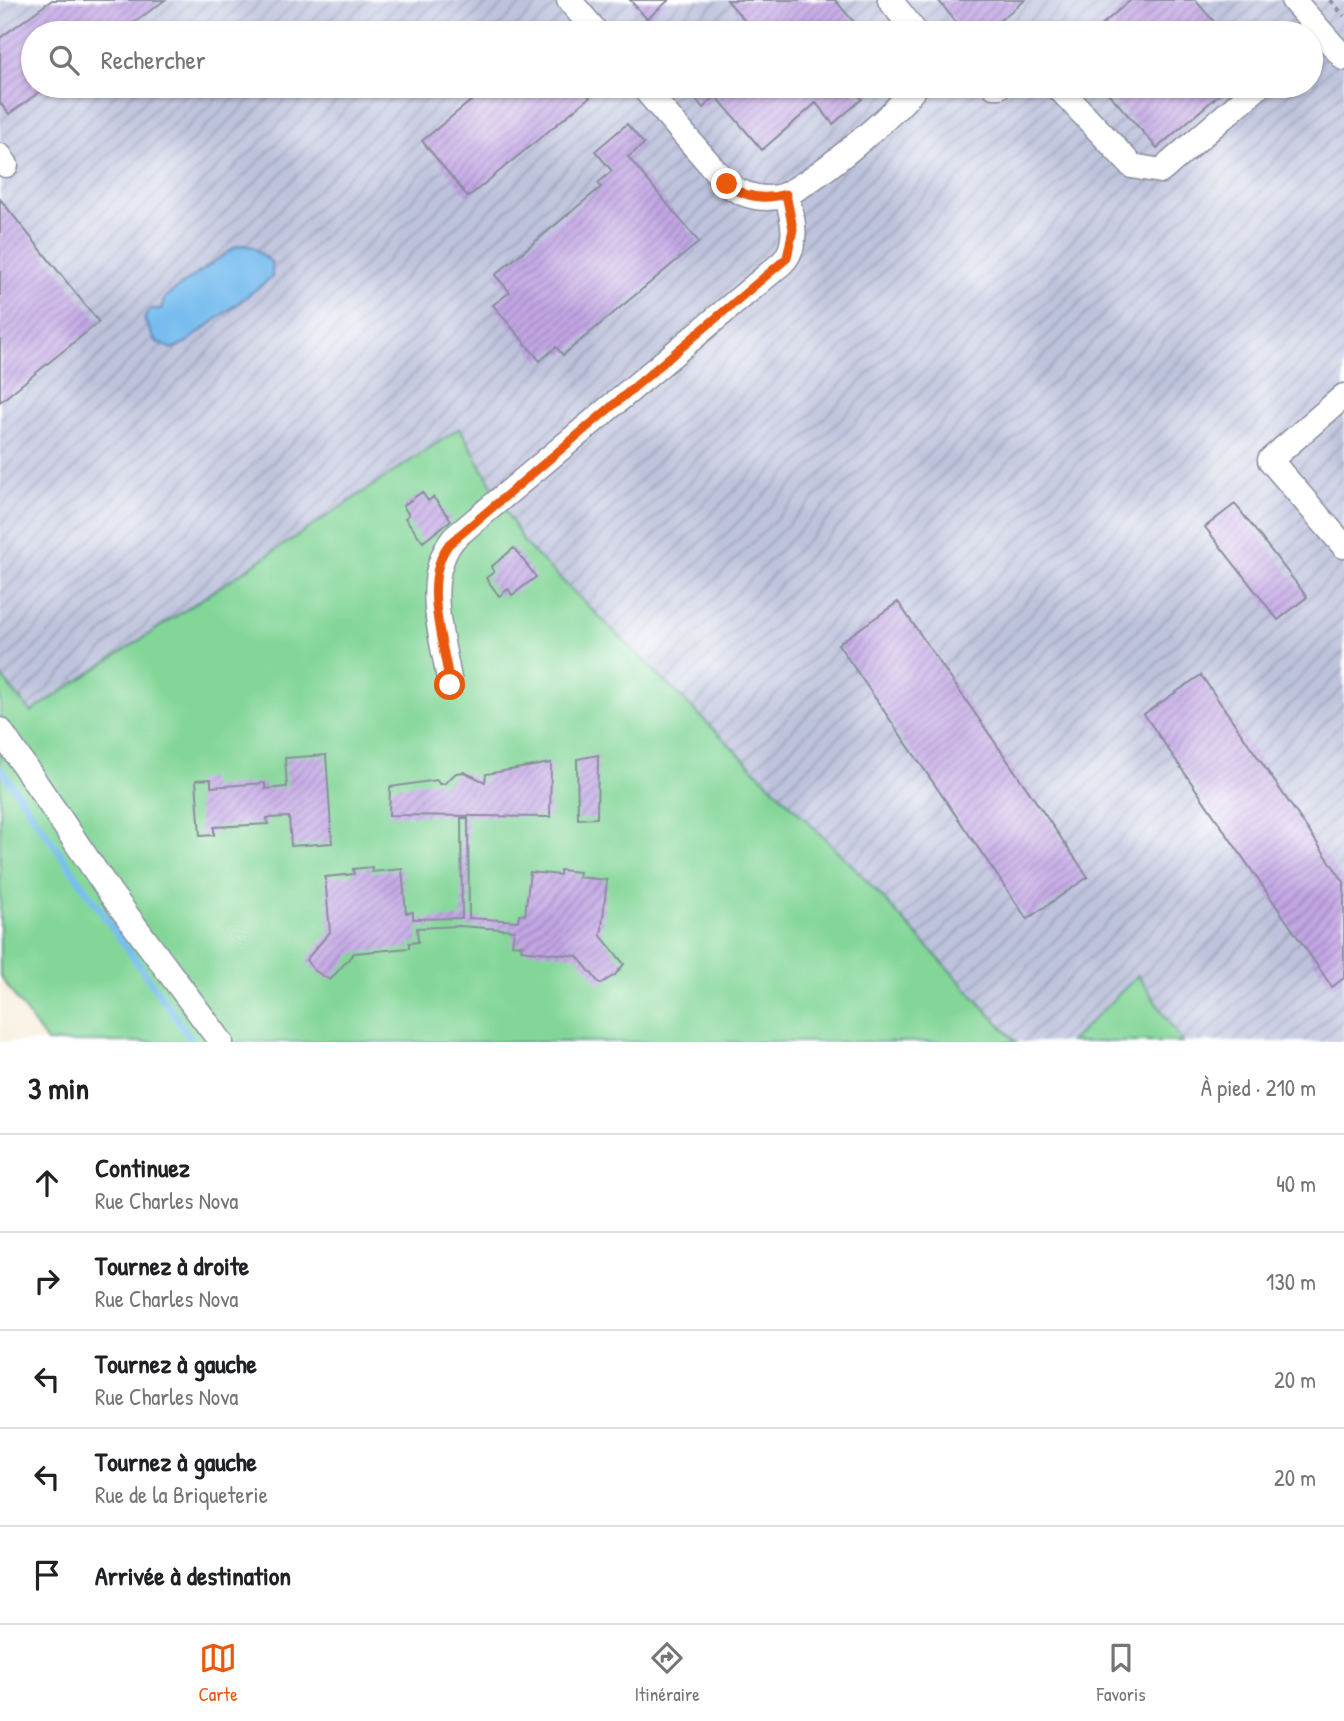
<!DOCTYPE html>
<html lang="fr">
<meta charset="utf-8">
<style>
:root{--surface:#fff;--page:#f2f2f2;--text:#202124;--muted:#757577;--line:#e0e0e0;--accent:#ea580c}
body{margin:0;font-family:"Patrick Hand",sans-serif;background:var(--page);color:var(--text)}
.stop{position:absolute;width:21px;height:21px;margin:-16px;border:5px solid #ea580c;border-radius:50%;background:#fff}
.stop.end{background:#ea580c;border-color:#fff;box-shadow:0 2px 7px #0008}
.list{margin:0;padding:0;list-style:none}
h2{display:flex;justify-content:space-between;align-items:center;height:91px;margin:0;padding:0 28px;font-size:30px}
h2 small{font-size:23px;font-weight:400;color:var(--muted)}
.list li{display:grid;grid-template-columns:46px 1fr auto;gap:21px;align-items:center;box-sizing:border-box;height:98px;padding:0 28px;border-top:2px solid var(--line)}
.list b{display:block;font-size:26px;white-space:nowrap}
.list p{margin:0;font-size:23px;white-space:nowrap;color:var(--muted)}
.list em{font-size:23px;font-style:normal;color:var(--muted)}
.icon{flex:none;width:38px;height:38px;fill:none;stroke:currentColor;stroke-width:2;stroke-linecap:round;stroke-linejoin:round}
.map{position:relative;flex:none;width:1344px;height:1042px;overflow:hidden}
.search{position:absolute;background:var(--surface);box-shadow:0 2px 5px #0004;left:21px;right:21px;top:21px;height:77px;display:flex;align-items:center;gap:18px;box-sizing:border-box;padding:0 24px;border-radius:38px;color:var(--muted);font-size:26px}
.sheet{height:581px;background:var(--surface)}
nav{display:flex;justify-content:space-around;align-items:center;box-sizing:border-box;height:98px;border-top:2px solid var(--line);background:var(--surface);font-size:19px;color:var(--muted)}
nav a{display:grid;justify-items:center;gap:4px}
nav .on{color:var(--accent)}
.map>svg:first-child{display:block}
.industrial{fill:url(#industrial-furrows);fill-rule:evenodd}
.green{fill:#83d698;stroke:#4f827b;stroke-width:2}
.water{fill:#78bdef;stroke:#4a76a6;stroke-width:2}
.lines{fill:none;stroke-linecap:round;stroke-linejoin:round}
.stream{stroke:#78bdef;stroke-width:7}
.building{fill:url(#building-hatch)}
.minor-casing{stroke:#8a8e9e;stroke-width:27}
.path{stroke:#8a8e9e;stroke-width:4.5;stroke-dasharray:5 5;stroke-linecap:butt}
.minor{stroke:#fff;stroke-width:24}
.route{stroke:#ea580c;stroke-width:9}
</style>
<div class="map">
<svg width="1344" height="1042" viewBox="0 0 1344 1042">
<defs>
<pattern id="industrial-furrows" width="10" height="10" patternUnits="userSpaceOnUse" patternTransform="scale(1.75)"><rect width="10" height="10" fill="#bec3dd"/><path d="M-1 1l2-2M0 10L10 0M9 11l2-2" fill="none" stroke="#9a9fb6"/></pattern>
<pattern id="building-hatch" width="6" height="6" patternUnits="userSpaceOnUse" patternTransform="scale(1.75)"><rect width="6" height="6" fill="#c2a6e4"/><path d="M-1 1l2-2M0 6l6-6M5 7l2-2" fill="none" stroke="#9d88bc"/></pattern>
</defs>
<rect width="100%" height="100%" fill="#fff"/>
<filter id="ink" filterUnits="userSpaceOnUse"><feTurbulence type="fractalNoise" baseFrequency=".0143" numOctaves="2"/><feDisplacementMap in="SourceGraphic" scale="14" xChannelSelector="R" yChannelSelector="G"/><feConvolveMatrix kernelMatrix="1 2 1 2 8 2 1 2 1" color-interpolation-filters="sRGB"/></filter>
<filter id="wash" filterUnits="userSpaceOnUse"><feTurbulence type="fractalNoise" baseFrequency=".00686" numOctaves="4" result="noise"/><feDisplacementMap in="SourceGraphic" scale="28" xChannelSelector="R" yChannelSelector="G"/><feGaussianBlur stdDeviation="1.57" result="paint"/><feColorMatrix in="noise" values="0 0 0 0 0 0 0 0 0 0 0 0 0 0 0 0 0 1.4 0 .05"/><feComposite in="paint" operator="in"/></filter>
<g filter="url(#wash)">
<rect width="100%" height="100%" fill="#f8eede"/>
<path class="industrial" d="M0 0H1344V1042H1182L1138 976 1070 1042H1016L853 866 524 543 460 428 30 712 0 675ZM33 33H1311V86H33Z"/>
<path class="green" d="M460 428 524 543 853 866 1016 1042H47L0 976V675L31 712Z
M1138 975 1182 1042H1070Z"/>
<path class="water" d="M243 245 253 247 272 263V277L187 342 172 349 155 341 144 319 150 309H161L165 297 235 247Z"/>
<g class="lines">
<path class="stream" d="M0 768 193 1042"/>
</g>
<g id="blocks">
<path class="building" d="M52 0H165L119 33H33V86H48L9 114 0 103V38Z
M630 0H669L647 19Z
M727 0H835L863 33H755Z
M938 0H1025L984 33H965Z
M1131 0H1195L1224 33H1092Z
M489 86H580L590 97 468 197 422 141Z
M691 86H707L716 96 728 86H851L862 99 833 124 816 103 762 150 716 96 703 108 687 89Z
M1102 86H1229L1157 148Z
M627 124 644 144 628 157 699 242 563 355 556 347 540 361 493 305 510 292 495 275 601 187 598 183 612 171 595 151Z
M0 199 99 322 0 402Z
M422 492 428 501 433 497 451 520 423 542 405 518 409 515 403 506Z
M1235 504 1307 597 1278 620 1205 527Z
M514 548 536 577 512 595 508 589 499 596 486 578 494 572 491 567Z
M898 602 1088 877 1027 919 838 644Z
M1201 675 1344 882V978L1332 987 1144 714Z
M326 755 332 843 291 846 289 817 267 818 268 824 214 827V835L200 836 196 780 211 779V787L265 783V789L287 787 285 758Z
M598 755 597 818 578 819 577 759Z
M551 763 550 817 389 815 390 787 437 780 439 784H444L456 773 464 772 485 782 486 774Z
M461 818H468L469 918 518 921 519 914 525 915 530 872 560 875V870L579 872 578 877 607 880 601 936 624 964 615 975 600 984 577 956 521 950 522 945 512 944 514 930 459 926 417 928 418 942 409 943V948L354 953 330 980 314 970 306 960 330 932 325 877 354 874 353 869 372 867V872L402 869 406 913 413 912V919L462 918Z"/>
</g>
</g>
<g filter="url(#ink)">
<use href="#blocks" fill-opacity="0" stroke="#8a8e9e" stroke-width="2"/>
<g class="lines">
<defs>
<path id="minor" d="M569 0 597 33
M890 0 916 33
M1293 0 1344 58
M642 86 727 184C742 195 760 200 778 197 804 192 902 109 916 86
M994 86H999
M1057 86 1132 166 1161 171 1257 88
M0 156 6 165
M1344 396 1270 460 1344 546
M450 685C443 638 421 579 454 538L782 263C800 245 793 217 786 194
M0 730 111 894 221 1042"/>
</defs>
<use href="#minor" class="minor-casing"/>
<path class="path" d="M1330 0 1344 16"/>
<use href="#minor" class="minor"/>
</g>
</g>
<g class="lines" filter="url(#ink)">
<path class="route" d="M450 685C444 644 421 580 449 544L787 258 793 229 786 194C765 200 745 198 727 184"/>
</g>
</svg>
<div class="stop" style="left:450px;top:685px"></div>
<div class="stop end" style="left:727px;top:184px"></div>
<div class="search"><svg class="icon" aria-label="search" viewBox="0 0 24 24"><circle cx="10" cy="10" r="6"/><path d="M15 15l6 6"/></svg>Rechercher</div>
</div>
<section class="sheet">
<h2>3 min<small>À pied · 210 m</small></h2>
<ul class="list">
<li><svg class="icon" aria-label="ahead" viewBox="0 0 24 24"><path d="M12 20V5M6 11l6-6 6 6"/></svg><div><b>Continuez</b><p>Rue Charles Nova</p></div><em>40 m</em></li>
<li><svg class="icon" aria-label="right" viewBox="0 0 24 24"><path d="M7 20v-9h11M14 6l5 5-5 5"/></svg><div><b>Tournez à droite</b><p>Rue Charles Nova</p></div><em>130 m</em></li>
<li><svg class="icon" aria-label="left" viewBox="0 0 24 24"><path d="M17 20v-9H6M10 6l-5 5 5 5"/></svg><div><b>Tournez à gauche</b><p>Rue Charles Nova</p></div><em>20 m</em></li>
<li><svg class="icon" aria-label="left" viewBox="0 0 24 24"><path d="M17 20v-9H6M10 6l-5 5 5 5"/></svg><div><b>Tournez à gauche</b><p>Rue de la Briqueterie</p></div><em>20 m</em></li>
<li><svg class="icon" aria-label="arrive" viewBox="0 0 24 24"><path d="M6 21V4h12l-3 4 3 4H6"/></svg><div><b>Arrivée à destination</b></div></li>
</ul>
</section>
<nav>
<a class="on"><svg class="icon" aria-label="map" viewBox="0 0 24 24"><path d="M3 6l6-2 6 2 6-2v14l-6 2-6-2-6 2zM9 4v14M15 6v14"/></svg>Carte</a>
<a><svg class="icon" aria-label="directions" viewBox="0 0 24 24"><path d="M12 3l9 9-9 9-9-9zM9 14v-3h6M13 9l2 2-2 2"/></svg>Itinéraire</a>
<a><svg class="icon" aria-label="saved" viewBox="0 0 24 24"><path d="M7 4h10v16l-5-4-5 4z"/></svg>Favoris</a>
</nav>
